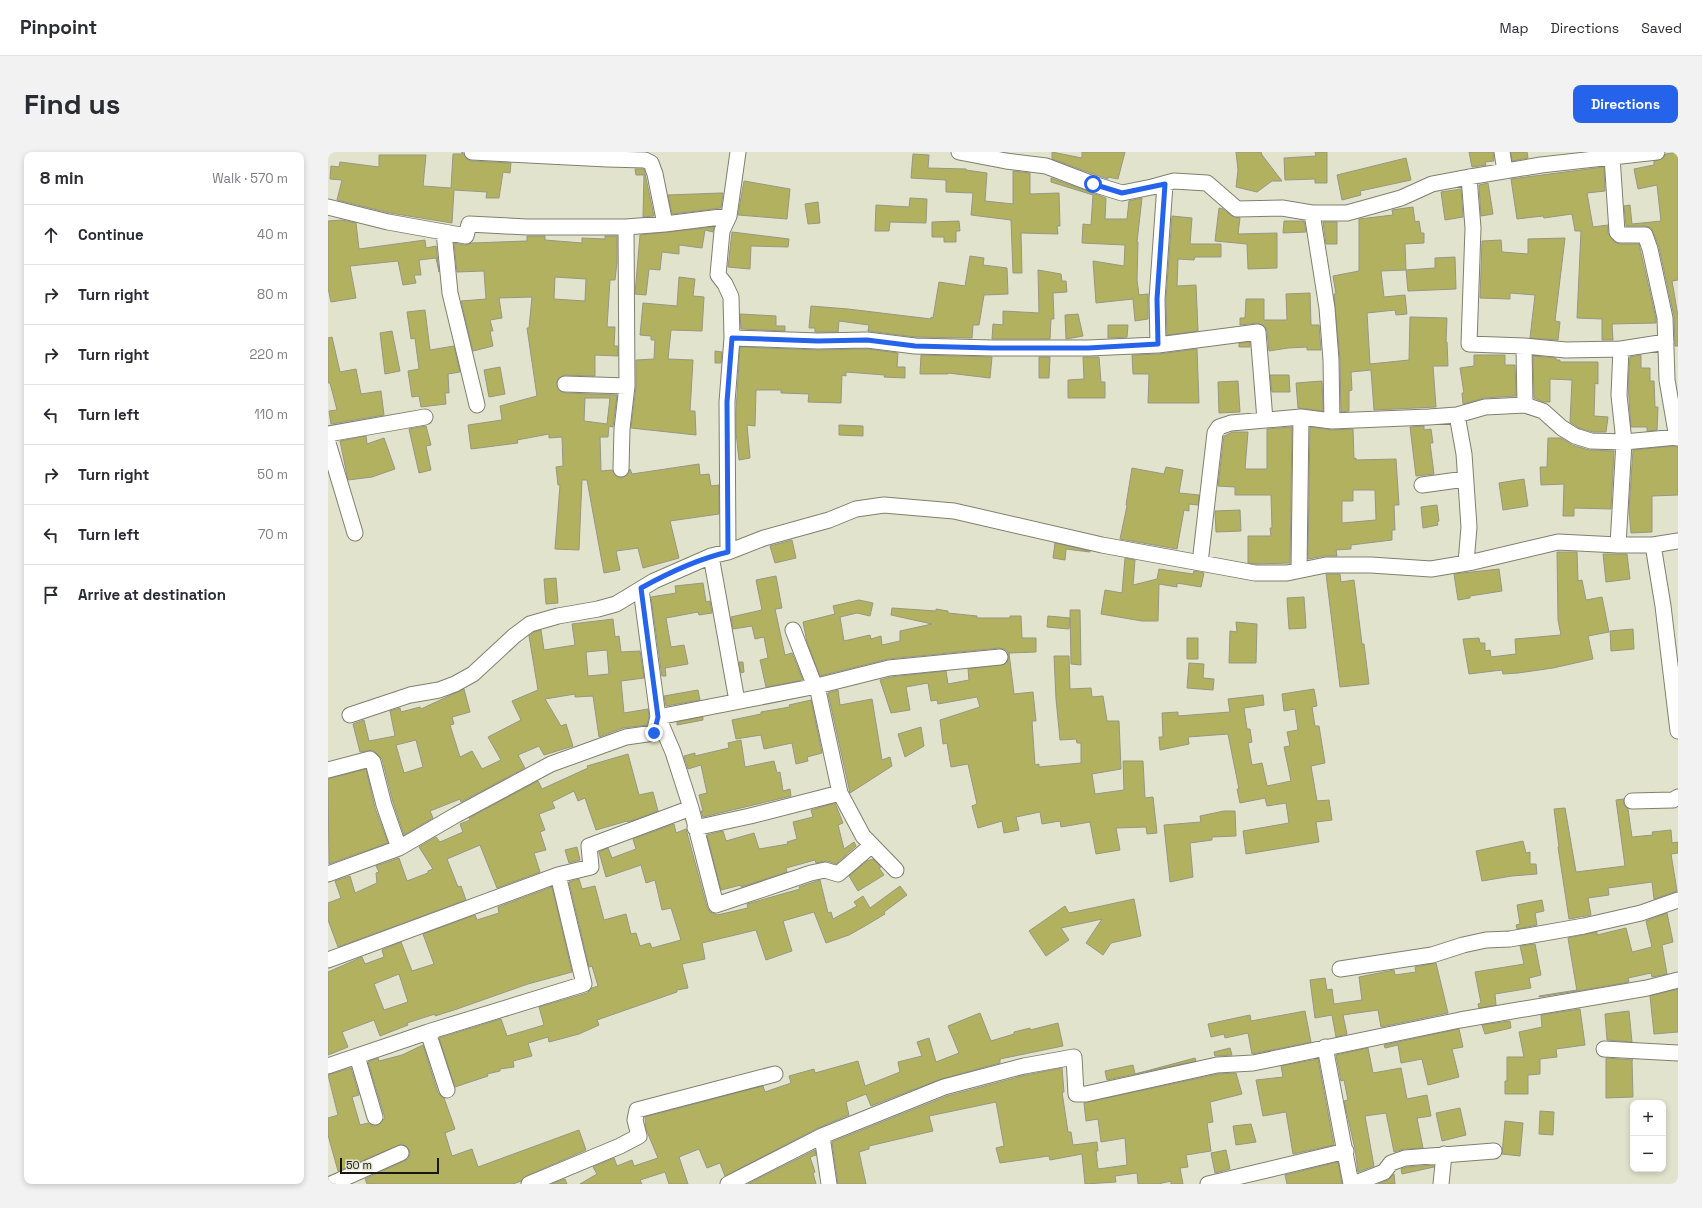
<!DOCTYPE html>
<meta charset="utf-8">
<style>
:root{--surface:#fff;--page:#f2f2f3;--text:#2b2b33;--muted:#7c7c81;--line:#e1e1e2;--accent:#2563eb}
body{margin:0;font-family:"Space Grotesk",sans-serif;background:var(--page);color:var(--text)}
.controls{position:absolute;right:12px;bottom:12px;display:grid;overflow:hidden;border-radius:8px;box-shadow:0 2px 6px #0003}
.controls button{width:36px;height:36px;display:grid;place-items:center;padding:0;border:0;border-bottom:1px solid var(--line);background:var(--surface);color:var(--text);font:20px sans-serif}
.scale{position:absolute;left:12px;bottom:10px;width:99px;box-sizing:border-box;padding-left:4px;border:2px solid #181810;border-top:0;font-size:11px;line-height:14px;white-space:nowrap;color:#181810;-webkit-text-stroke:3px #e2e3cd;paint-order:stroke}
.stop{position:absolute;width:12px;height:12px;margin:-9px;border:3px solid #2563eb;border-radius:50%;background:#fff}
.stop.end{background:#2563eb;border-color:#fff;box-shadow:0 1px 4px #0008}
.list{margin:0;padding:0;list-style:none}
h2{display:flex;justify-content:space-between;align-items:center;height:52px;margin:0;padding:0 16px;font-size:17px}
h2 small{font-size:13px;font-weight:400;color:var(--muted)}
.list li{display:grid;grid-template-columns:26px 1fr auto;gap:12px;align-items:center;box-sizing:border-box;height:60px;padding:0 16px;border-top:1px solid var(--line)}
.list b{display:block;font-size:15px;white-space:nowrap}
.list em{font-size:13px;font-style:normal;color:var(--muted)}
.icon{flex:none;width:22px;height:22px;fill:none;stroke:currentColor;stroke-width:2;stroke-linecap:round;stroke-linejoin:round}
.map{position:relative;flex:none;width:1350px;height:1032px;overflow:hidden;border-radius:8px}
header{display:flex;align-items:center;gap:24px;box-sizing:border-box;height:56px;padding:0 20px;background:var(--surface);border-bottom:1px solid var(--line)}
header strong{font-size:19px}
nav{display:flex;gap:22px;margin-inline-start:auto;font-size:14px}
.intro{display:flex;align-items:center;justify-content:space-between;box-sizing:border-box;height:96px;padding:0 24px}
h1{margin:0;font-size:28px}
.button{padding:10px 18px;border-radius:8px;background:var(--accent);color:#fff;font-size:14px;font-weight:700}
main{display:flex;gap:24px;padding:0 24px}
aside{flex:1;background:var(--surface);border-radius:8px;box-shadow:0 2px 6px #0003}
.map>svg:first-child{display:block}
.building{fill:#b1b160;stroke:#979783;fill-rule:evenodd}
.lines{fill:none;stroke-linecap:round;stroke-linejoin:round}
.minor-casing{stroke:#7f806d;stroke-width:17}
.minor{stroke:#fff;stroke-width:15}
.route{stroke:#2563eb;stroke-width:5}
</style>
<header>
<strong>Pinpoint</strong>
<nav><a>Map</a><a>Directions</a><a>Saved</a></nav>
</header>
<div class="intro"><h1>Find us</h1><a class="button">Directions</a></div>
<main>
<aside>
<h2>8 min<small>Walk · 570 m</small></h2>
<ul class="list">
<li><svg class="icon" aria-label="ahead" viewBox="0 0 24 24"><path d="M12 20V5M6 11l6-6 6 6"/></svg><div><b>Continue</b></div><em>40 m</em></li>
<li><svg class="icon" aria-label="right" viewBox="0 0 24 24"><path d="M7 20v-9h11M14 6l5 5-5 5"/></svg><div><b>Turn right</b></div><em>80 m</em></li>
<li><svg class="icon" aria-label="right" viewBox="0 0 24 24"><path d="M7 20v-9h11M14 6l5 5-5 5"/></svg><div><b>Turn right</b></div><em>220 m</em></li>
<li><svg class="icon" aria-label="left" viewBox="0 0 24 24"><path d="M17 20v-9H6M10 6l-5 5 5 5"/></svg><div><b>Turn left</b></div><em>110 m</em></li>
<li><svg class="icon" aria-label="right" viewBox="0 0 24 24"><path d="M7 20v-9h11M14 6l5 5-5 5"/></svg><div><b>Turn right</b></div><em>50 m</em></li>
<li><svg class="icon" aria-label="left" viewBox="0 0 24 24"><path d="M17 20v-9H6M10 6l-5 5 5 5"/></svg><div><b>Turn left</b></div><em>70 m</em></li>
<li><svg class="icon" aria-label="arrive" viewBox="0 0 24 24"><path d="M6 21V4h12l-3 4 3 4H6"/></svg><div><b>Arrive at destination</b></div></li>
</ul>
</aside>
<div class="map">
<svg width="1350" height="1032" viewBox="0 0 1350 1032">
<rect width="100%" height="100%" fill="#e2e3cd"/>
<path class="building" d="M134 0 139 7 143 9 183 11 182 21 175 20 171 46H158L159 40 126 38 124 71 62 61 9 48 14 28 2 27 3 14 11 15 12 10 51 15V3H98L95 34 123 36 125 2H134Z
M724 0 754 6V0H797L790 27 780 25V27L768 23 724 7Z
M908 0H933L934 3 954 29H944L929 40 908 35 910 18Z
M987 0H999V31H987V27L957 28 956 6 988 4Z
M1141 0H1165L1166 9 1157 10 1158 13 1144 15Z
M1183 0H1199L1200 6 1184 9Z
M1350 0V128L1344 129 1350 164V194H1347L1346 164 1331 95 1325 80 1323 76 1317 74H1298L1296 54 1302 53 1304 72 1333 69 1329 33 1310 37 1306 17 1326 13V9L1334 7 1338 2Z
M585 2 601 3 600 16 638 17V18L659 21 657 49 685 52V19L702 21V42L731 41 732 74H729L730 82 693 81 694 121H685L683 68 643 63 645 41 618 40V28L583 26Z
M1078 6 1083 28 1032 39 1033 43 1014 48 1009 23Z
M1276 15 1277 39 1259 41 1265 75 1280 73V81L1286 90 1292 92H1311L1328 167V171L1284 172 1285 188H1274V167L1249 166 1253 79H1247L1244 62 1216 66 1215 64 1189 67 1183 27Z
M307 17H316L326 64 315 65 316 23H308Z
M723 26 778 46 777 67H799L801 49 814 46 809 90H810L809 128 811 143 820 142V167L807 169 805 147 768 151 765 109 796 114 797 93 754 91 755 72 763 73 765 43 723 30Z
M416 29 462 37 459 67 410 63Z
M1160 31 1165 62 1153 64 1151 33Z
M1133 37 1135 65 1117 68 1113 40Z
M393 41H395L393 56 344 62 340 43Z
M582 46 599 47 598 71 562 70 561 79H547L548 53 581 55Z
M490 50 492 71 480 72 477 52Z
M1085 55 1087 70 1091 69 1093 81H1096V91L1077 92 1078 118 1053 119 1056 145 1077 143 1079 162 1068 163 1067 158 1039 161 1042 212 1081 208 1082 165 1119 166 1118 190H1119L1120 214H1105L1108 255 1046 258 1043 218 1023 220 1024 238 1021 239V259L1013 260 1012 207 1006 142H1008L1005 124 1031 119V67L1065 63 1064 58Z
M891 56 895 57 904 64 912 66 910 82 949 81V116L920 117 919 92 887 89Z
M844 64 864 66 862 92H893V105H867L866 108 850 107 849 134 868 133 870 179 839 183 838 147Z
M14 68 28 71 31 97 97 88 98 96 108 94 111 120 108 106 91 108 93 123H86L88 131 75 133 70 109 22 114 28 146 3 150 0 136V69Z
M631 69 632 79H628V90H616V85H604V70Z
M956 69H976L978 80 955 81Z
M995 70H1009V92H998Z
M386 75 385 80 377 78 374 96 351 93V102L334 100 332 118 321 117 318 143 307 142 312 83Z
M404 80 461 87 460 95 423 94 422 117 400 115Z
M199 84H217V88L254 91V86L277 87V84H289V110L287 128H282L279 175H287L286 194H290V204L267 203V224L237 223 230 227 228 232 232 239 237 241 289 243 285 275 281 274 280 285H272L273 319 284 318 288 324 293 326 300 322 302 317 304 322 371 312 372 323 381 322 383 334 391 333V362L342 369 351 406 315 416 310 396 288 399 292 418 276 421 259 328H254L251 398 227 397 232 333H230L228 315 235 314 234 285 221 286V282L189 288 190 291 143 297 140 273 174 268 172 254 209 244 199 176H201L204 145 171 146 174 166 162 168 165 179H162L165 194 145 199 133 149 158 147 156 119 129 120 126 91 137 93 144 91 199 89ZM227 125 258 127 257 149 226 147ZM257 246H282L279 272 256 269Z
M1237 86 1227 169 1232 170 1230 188 1202 186 1207 143 1182 141V147L1152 146 1154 89 1173 88 1174 100 1200 102V87Z
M642 104 656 106 655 113 679 116 680 142 656 143 651 173H645L644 186 588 185 540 179 541 173 511 169 510 180H487V176H481L483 154 520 157 603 167V165L605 166 611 130 637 134Z
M1127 105 1128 137 1080 139 1078 118 1107 116V106Z
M710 118 733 122 734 129H738L739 140 725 141 726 167H723L722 187H664L665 172 675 173V159L711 161Z
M351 125 367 127 365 144 376 145 374 179 343 178 340 207 365 208 362 259H367L368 283 303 276 308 235V208L326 207 327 188H323V184L312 183 315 151 349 154Z
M982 141 983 173H991L993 198H979V195L960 196 941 199 939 179 937 174 929 171 912 173V166H917L918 147H936V168H959L958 142Z
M97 158 102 198 126 194 132 220 120 222 121 241H117L118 252 93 255 91 244 84 245 80 219 91 217 87 186 83 187 79 160Z
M412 162 448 164V174H457V179L413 177Z
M750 162 755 184 738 187 737 163Z
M780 173H800L799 185 780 186Z
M64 179 72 219 57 222 52 181Z
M4 185 12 220 28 217 33 242 53 239 56 263 3 272 1 259 9 258 2 231H0V186Z
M922 190V195H911V191Z
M412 195 490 198 539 197 570 201 569 215H577V226L556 225 557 223 518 220V224L514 223 513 251 480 250 481 242 453 241V238H428L427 274 419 273 422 306 411 308 408 280V259Z
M869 197 871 251H820L821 222H805L804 203 831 202Z
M387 199 394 200 393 211H387Z
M593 203 664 205 662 226 620 221V222H592Z
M1146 203H1177V213H1187L1188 244 1156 246 1135 252 1134 241H1136L1132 216 1146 214Z
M1313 203V216H1322V229H1326L1327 255H1330L1329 278 1319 279V275H1303L1300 232 1302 205Z
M1205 204 1228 206V208H1232V210H1270V232L1267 231 1266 264 1280 265 1278 280H1265L1251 276 1242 270 1244 228 1222 227V250H1216L1206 246Z
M711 205H722L721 226H711Z
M755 205H771L773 230H777V246H740V228L756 227Z
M172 215 177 242 161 245 156 218Z
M942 223H961L962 240H944Z
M910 229 912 260 891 261 890 230Z
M994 229 995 259 970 256 968 231Z
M511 273 535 274V284L511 283Z
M98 274 103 293 98 294 103 318 91 321 81 277Z
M1096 274V278L1103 277 1105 291H1102L1106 322 1088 324 1082 275Z
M964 275 962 411 928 412 920 411V384H943L942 376H944L943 343H907V335L890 334 896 284 905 280H920L917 317H939V277Z
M982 275 1004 278 1025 277 1026 307 1028 306V308L1068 307 1071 353H1066L1067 378H1064V388L1023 393V397L1008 398 1009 404H996L980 407ZM1025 338H1047L1048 368 1014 371V349H1025Z
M38 284 39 292 56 286 67 317 44 325 20 328 12 289Z
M1220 286H1233L1244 293 1261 298 1286 299 1283 357 1246 356V364H1235L1236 332 1213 333 1212 315H1219Z
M1346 294 1350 295V343L1324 344V380L1303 381 1301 358 1305 298Z
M838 315 855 318 851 341 871 343 870 353 861 352V359L856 358 849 397 792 387 799 354 798 353 804 316 836 322Z
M1196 327 1200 354 1175 358 1171 331Z
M1109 353 1111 369 1109 370 1110 373 1095 376 1093 355Z
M912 358 913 379 888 380 887 359Z
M464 388 468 406 447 411 442 394Z
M727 391 762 399V400L738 397 737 408 725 406Z
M1229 400H1249L1250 429 1254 428 1258 448 1274 445 1281 480 1260 484 1265 507 1225 516 1190 521 1175 522 1174 518 1141 522 1135 487 1151 486 1152 491H1157V499L1162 498 1163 505 1188 502 1187 487 1233 483 1230 468Z
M1275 402H1299L1302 427 1278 430Z
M797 406 807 408 805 433 829 427 831 417 865 422 866 419 876 421 873 435 849 431V435L831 432 830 469H814L773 462 777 438 794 441Z
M1171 417 1174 439 1142 444V446L1130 448 1126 422Z
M998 422H1012L1013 430 1026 428 1034 492H1036L1041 532 1012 535Z
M448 424 454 456 447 457 457 503 464 501 475 528 438 535 432 508 440 506 436 485 427 487 424 474 405 477 403 465 434 458 428 428Z
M228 426 230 451 218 452 216 427Z
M375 431 378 450 382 449 384 461 371 463 370 460 338 466 343 495 356 493 360 512 337 516 338 524H334L323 445 348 441 347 434Z
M976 445 978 476 961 477 959 446Z
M531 448 545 451 542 464 529 461 512 465 516 489 542 483 543 487 553 484 554 493 572 489V479L604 472 563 463 564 456 608 459V457L620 459V461L649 464V466H682V464H693L694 486H708V500L681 501 686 542 705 540 708 569H704L707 613 711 612V615L753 611V591H749L748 587 732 588 728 547 726 504H741L742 537 763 536 764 545 775 544 779 569H791L793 617 764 622 767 642 796 638 795 609H815L817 646 825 645 829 681 819 682 818 675 788 676 792 698 768 702 762 670 733 675 732 669 714 672 712 660 688 665 691 678 676 681 674 669 650 676 644 654 649 652 640 612 623 615 619 591 615 592 612 568 652 555 649 545 610 552 609 548 603 549 600 531 578 535 582 558 563 561 552 528 563 525 618 519 620 532 641 528 640 517 677 512 680 508V500L676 497 671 496 560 507 492 524 479 490 475 470 507 462 505 454Z
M742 458H752L753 513 743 512Z
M720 464 742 466 741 477 719 475Z
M285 467 287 485 291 484 293 500 312 499 316 526 293 529 296 561 320 557 321 564 319 573 295 576 271 585 265 544 247 545V542L217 547 233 574 238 572 245 594 216 603 211 594 190 603 197 616 133 650 132 647 102 659 105 666 76 683 65 650 54 607 45 598 32 600 25 572 36 568 41 589 67 584 62 559 72 556 73 560 92 555 93 557 136 537 142 560 124 565 126 572 122 573 132 605 144 599 154 617 173 608 160 585 193 568 184 549 210 538 201 484 206 480 213 478 216 498 247 493 244 472ZM279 498 281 522 260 524 258 500ZM88 588 95 615 76 621 68 593Z
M908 470 929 472 928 511H901L902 479 909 480Z
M1305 477 1306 497 1283 499 1282 479Z
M859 486H870V507H859Z
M411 510H415L416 520 413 521Z
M861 511 876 512 875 526 886 527 885 538 859 536Z
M986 537 989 554 984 555 987 574H991L997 611 983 614 989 649 1001 648 1004 668 988 670 991 690 918 702 915 679 961 671 958 651 939 654 937 646 912 651 909 637H911L900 582 860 585 861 592 832 598 831 585H835L834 561 850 560V564L902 560 900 547 935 543 936 553 916 556 919 577H922L924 590 920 591 924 613 934 611 939 634 963 629 956 595 962 594 959 580 970 578 967 557 956 559 954 542Z
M370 538 372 548 338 554 336 544Z
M510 538 512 553 544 547 554 608 562 605 564 614 522 641 500 541Z
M483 548 494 601 479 605 480 609 468 612 464 591 436 597 433 583 408 587 404 568 433 562V560L462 555 461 553Z
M375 565V568L349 573V570Z
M593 575 596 594 577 605 570 582Z
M413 588 417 615 446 609 449 621 452 620 455 639 462 637 463 644 375 665 373 659H375L371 643 379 641 373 613 360 617 356 604 367 601V604L401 596 400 591Z
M300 602 311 643 325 640 330 659 300 670 299 669 268 678 257 646 250 649 246 639 224 650 227 656 211 662 217 678 212 680 218 698 206 701 212 720 169 736 152 693 119 707 130 735 133 734 138 748 10 795 0 768V751L13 746 7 729 22 724 27 741 49 731 48 721 51 720 48 714 71 706 79 729 100 721V719L105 717 91 695 108 685 112 690 135 680 132 672 142 668 141 666 210 629 214 637 260 616 259 614Z
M38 617 47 656 60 691 1 712 0 627Z
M1296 647V653L1300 657 1304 685 1325 683 1324 680 1343 678 1344 691 1350 690V701L1343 702 1349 739 1326 747 1324 730 1280 736 1281 743 1260 746 1263 763 1241 767 1230 695H1231L1226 657 1237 656 1248 720 1297 714 1288 648Z
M507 651 515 671 510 673 516 697 526 690 528 694 508 712 499 709 488 711 487 708 458 716 459 720 413 735V733L393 738 379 683 395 679 398 689 426 681 431 697 460 692 459 690 469 687 465 670 485 665 483 658Z
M896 659H907L908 684 884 685V688L862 691 865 725 842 730 836 673 873 670 872 664Z
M346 672 348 681 358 677 379 755 382 760 389 763 420 756 419 752 472 737 471 735 492 728 500 761 503 760 505 767 529 754 526 750 535 744 542 756 572 734 579 743 556 760 557 762 537 774 521 783 498 791 486 760 455 769 464 799 438 808 428 778 374 791 377 807 354 812 360 836 349 838V840L269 868 271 873 251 882 221 890 220 885 200 891 204 904 185 909 186 915 172 917V919L159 922 160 924 127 935 111 886 173 867 179 884 216 873 211 855 259 841 264 836 270 834 264 814 261 815 241 730 251 727 254 737 267 734 276 768 298 762 303 782 308 781 312 794 322 791 324 796 353 788 343 756 334 758 327 728 318 731 313 713 278 725 271 700 280 696 284 706 308 697 305 687Z
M1195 689 1198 701 1202 700V712H1208L1209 722 1184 724 1154 729 1148 699Z
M249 695 252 708 241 711 237 698Z
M545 707 553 715 551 716 556 723 530 739 521 724 539 709Z
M224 735 244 820 200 832 129 857 107 864V862L79 871 80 873 52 884 46 868 14 880 20 895 0 903V820L34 805 37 812 56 805 54 798 73 790 84 819 106 812 95 782 147 763 149 768 171 761 170 755ZM71 822 80 850 56 858 46 832Z
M806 747 813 784 783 791 775 803 758 791 774 767 733 776 741 788 718 804 701 779 737 754 741 761Z
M1214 748 1216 759 1207 761 1209 773 1189 777 1188 773 1192 772 1189 753Z
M1339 761 1345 790 1334 793 1339 822 1324 825 1323 821 1300 826 1301 830 1249 839 1240 786 1269 780V783L1298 776 1304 800 1324 795 1318 769Z
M1207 792 1213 823 1201 826 1203 836 1167 842 1168 853 1151 856 1150 852 1153 851 1147 820 1196 812 1192 794Z
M1108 811 1120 861 1053 875 1050 858 1015 863 1019 882 1008 885 1004 863 987 866 982 828 997 826 999 838 1004 837 1006 852 1034 848 1031 825 1066 818 1067 823 1088 820 1087 815Z
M1350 837V880L1326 882 1322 844Z
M1249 838V839L1211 845V844Z
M1252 857 1257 893 1228 897 1229 905 1212 907V922L1200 923V942H1177V929H1179V905H1196L1191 880 1214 875 1213 863Z
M977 859 983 890 924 902 920 881 897 886 896 882 883 885 880 872 922 863 923 869Z
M1301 859 1304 890 1279 888 1277 862Z
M652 861 663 889 686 882V880L702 876V878L730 871 735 894 672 907V911L613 927 543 954 538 942 518 950 521 963 490 976 397 1024 392 1011 379 1016 371 997 351 1005 360 1032H341L337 1020 312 1028 314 1032H252L269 1022 265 1015 286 1006 289 1014 304 1008 306 1014 330 1006 318 977 317 965 435 934 437 940 463 931 461 924 486 917 487 921 530 909 537 934 572 920 570 910 594 904 589 890 601 886 608 910 631 901 620 874Z
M1182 869 1183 876 1157 882 1154 873Z
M1131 877 1135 895 1124 897 1131 925 1100 933 1094 907 1073 911 1070 893 1057 896 1056 893Z
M95 893 110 941 116 946 127 977 117 981 124 1004 144 997 150 1015 251 978 258 998 198 1024 193 1029 185 1032H39L37 1027 80 1007 82 1002 81 997 78 994 74 992 10 1019 0 983V966L10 963 0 923 23 916 31 943 24 945 32 973 40 971 45 974 50 973 57 966 40 910 50 906 51 909 74 903Z
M902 896 904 903 887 904 886 900Z
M1040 896 1045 921 1073 916 1079 947 1099 943 1103 964 1089 966 1095 996 1076 997 1066 1000 1058 961 1037 964 1046 1014 1030 1020 1027 997 1016 949 1020 948 1016 928 1013 929 1008 903Z
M867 906 868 909 779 928 777 919 805 913 807 922Z
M1278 906 1305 908H1304L1305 945 1278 946Z
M990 907 1006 993 965 1002 958 960 935 964 928 928 955 925 953 914Z
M734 916 736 940H734L740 980H743L745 993 769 990 770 999H768L770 1017 799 1013 797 986 773 990 770 967 758 969 756 951 890 922 908 921 914 942 882 950 885 970 879 971 883 999 858 1003 860 1015 852 1016 855 1032H843V1029L830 1032H810L809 1021 787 1024 788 1030 757 1032 754 1002 722 1008 721 1004 672 1011 668 996 676 994 668 950 601 964 605 979 541 994V997L531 1000 538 1032H510L504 990 619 944 698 923Z
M1132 956 1138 983 1114 989 1108 961Z
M1212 959 1226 960 1225 983 1211 982Z
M1177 969 1195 971 1192 1004 1174 1002Z
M923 972 928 990 908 993 905 974Z
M487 998 488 1003 482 1005 487 1020 485 1021 488 1032H420Z
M898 998 902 1017 887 1021 883 1001Z
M1010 1010 1014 1032H959L957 1023Z
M1106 1013V1015L1074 1022 1073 1017 1079 1015Z
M1066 1022 1067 1032H1050L1060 1028Z
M237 1027 239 1032H224Z"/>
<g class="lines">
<defs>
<path id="minor" d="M144 0 279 7 317 8 323 11 327 22 337 72
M631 0 678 9 718 14 765 32 794 41 824 35 846 29 879 31 909 57 954 56 984 61H1019L1073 46 1104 32 1141 25 1213 13 1329 0
M1174 0 1177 19
M1284 5 1289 80 1292 83H1317L1322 97 1337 166 1339 228 1349 286
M1141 25 1145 76 1141 192 1196 194 1238 198 1293 197
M0 55 60 70 138 84 141 72 199 75H298L337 72 401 64
M984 61 999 156 1003 208 1004 269
M116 80 122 141 149 253
M404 186 490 189 539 188 587 194 664 196H760L830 193 930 180 937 268
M830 193 829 147 837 32
M1196 194 1197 253
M237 232 299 234
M1129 263 1136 302 1141 375 1138 411
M0 282 97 265
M0 291 27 381
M293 317 294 277 299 234 298 75
M1094 333 1137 327
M1290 393 1296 290 1291 243 1293 197 1338 190
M1325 393 1335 454 1350 579
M400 400 399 250 404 186 403 145 397 132 390 123 394 79 401 64 410 0
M383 404 409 549
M872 411 887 281 891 275 903 271 973 265 1004 269 1101 265 1129 263 1157 255 1197 253 1215 259 1234 276 1247 284 1263 289 1296 290 1350 285
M971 418 973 265
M22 563 82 543 111 538 127 532 145 522 186 484 202 472 230 464 270 457 288 452 326 429 383 404 400 400 436 386 501 368 528 357 556 353 626 359 774 393 927 421H959L998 413H1043L1103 417 1145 410 1230 390 1290 393H1325L1350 389
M0 618 42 607 45 610 56 653 71 696
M512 641 535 684 568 718
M1304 649 1345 648 1350 645
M363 656 345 600 330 565 489 534 561 516 672 505
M367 676 422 664 512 641 489 534 486 532 465 478
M0 722 71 696 128 663 223 612 298 585 326 581 330 565 313 437
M0 808 230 723 263 715 261 694 363 656 388 753 483 721 497 718 510 722 544 693
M1012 817 1104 803 1135 793 1158 788 1182 787 1256 774 1313 761 1350 748
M100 880 119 938
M997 895 1023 1032
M1276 897 1350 901
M29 904 47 965
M0 914 100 880 256 832 230 723
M494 984 501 1032
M1023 1031 1033 1029 1056 1020 1063 1011 1077 1006 1166 999
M3 1032 73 1001
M201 1032 292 994 311 984 307 968 309 958 447 922
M400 1032 494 984 616 935 696 914 746 905 748 942H758L889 913 925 911 1132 868 1319 836 1350 828
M880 1032 1018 999
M1113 1032 1116 1002"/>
</defs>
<use href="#minor" class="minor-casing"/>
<use href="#minor" class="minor"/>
</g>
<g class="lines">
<path class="route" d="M326 581 330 565 313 436C340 421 370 407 400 400L399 250 404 186 490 189 539 188 587 194 664 196H760L830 192 829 147 837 32 794 41 765 32"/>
</g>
</svg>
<div class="controls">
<button>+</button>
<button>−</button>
</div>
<div class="scale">50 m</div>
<div class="stop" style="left:765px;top:32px"></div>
<div class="stop end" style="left:326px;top:581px"></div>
</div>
</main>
